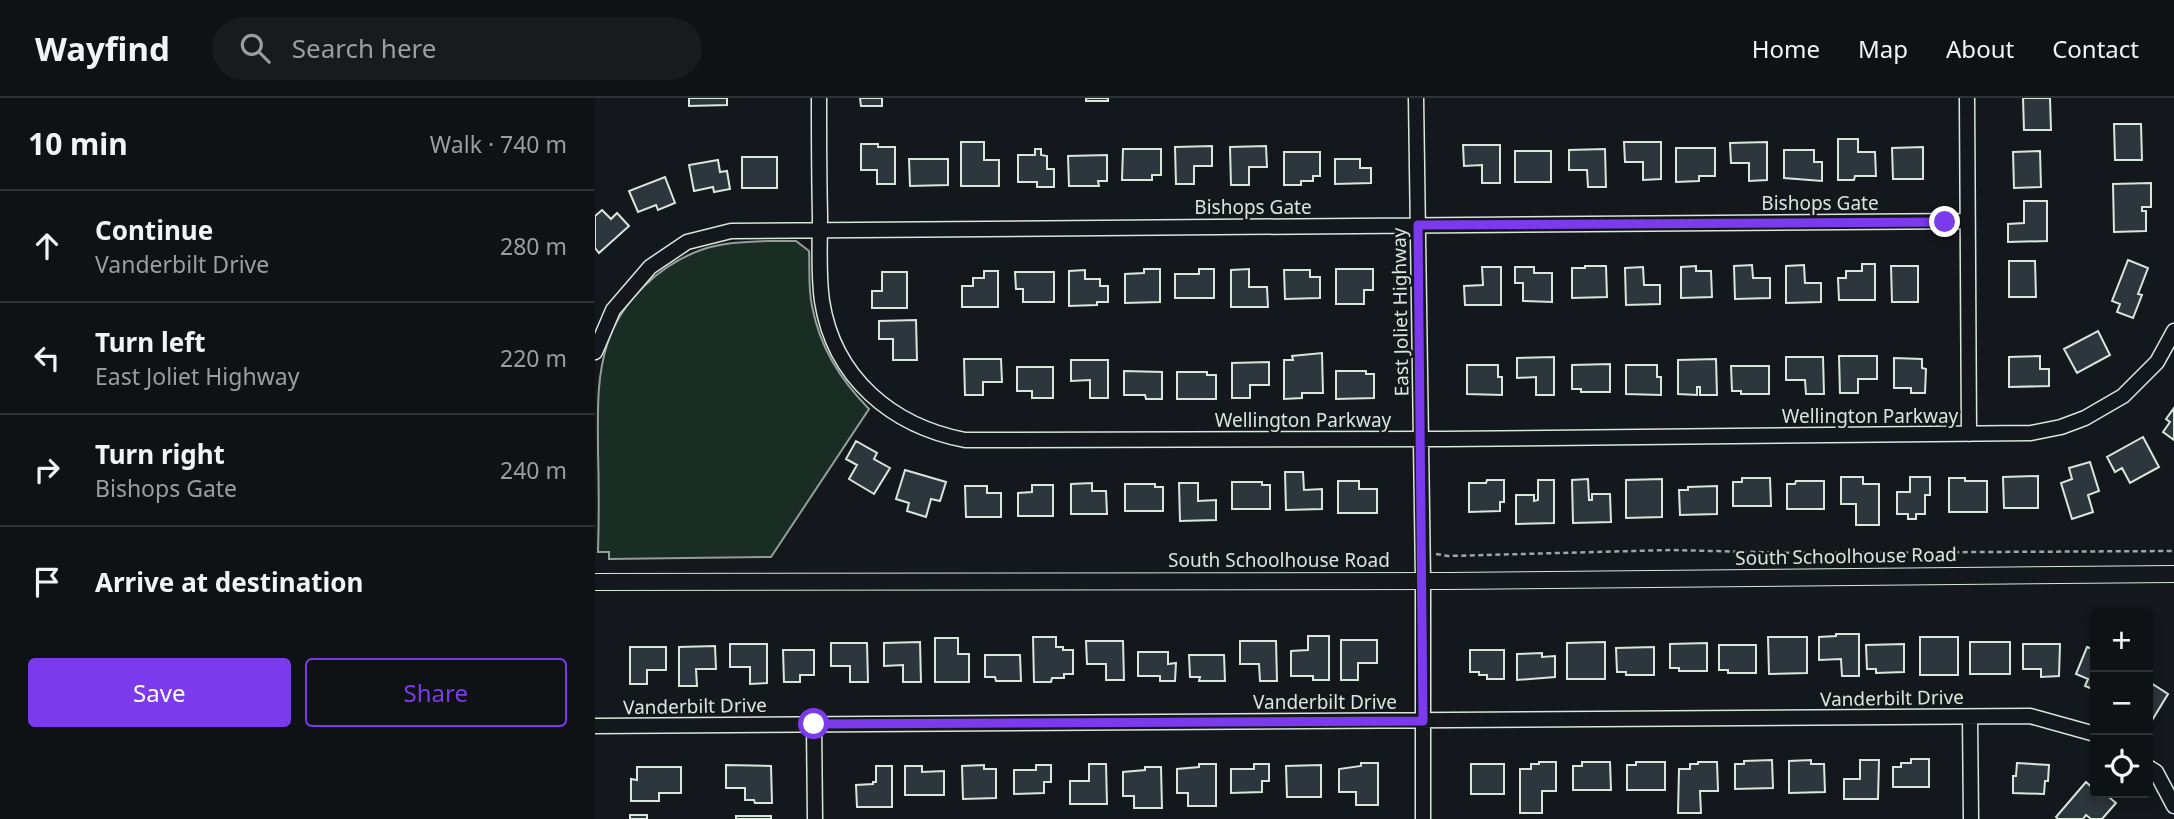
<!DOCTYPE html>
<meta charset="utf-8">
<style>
:root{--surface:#0f1215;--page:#181b1e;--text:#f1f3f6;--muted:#9b9ea0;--line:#2f3234;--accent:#7c3aed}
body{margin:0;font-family:"Noto Sans",sans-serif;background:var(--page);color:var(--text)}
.controls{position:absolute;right:21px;bottom:21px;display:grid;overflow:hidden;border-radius:7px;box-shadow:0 4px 10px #0003}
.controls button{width:63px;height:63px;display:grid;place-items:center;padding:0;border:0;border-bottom:2px solid var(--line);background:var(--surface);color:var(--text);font:35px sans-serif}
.stop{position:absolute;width:21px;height:21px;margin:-16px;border:5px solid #7c3aed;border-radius:50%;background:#fff}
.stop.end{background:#7c3aed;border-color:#fff;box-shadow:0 2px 7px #0008}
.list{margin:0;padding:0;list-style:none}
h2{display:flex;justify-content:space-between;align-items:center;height:91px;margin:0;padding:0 28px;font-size:30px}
h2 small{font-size:23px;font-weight:400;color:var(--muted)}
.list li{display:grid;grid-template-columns:46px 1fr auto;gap:21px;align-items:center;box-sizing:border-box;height:112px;padding:0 28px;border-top:2px solid var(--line)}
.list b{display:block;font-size:26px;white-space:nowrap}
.list p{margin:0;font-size:23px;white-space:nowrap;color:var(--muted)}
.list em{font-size:23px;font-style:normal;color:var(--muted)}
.actions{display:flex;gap:14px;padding:21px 28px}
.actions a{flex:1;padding:16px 0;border:2px solid var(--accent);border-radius:7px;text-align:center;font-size:24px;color:var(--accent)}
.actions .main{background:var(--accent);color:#fff}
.icon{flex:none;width:38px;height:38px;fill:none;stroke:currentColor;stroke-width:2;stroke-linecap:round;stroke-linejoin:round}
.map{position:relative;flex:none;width:1579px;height:721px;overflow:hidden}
header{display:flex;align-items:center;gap:42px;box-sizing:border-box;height:98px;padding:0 35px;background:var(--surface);border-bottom:2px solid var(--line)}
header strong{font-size:33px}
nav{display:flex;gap:38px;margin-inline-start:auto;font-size:24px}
.search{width:490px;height:63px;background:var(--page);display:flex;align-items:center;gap:18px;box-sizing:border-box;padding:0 24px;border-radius:38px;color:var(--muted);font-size:26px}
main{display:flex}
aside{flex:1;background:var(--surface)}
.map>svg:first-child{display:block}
.green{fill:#1a2d24;stroke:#939e99;stroke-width:2}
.building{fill:#2c363c;stroke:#d8e6dc;stroke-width:2}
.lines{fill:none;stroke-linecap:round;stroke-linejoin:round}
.minor-casing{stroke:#d8e6dc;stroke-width:17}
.tertiary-casing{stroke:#d8e6dc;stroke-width:18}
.path{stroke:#9da8a2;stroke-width:2.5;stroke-dasharray:5 3.5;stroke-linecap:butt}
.minor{stroke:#14181c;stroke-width:14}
.tertiary{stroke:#14181c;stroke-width:16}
.route{stroke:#7c3aed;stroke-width:9}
.labels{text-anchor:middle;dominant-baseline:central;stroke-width:5;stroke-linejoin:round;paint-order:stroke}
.street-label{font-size:19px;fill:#d8e6dc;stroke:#14181c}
</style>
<header>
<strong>Wayfind</strong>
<div class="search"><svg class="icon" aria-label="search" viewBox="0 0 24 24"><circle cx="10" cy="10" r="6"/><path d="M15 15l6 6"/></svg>Search here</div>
<nav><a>Home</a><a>Map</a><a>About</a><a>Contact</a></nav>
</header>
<main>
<aside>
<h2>10 min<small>Walk · 740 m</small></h2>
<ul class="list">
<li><svg class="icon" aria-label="ahead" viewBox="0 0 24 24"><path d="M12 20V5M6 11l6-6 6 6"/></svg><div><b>Continue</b><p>Vanderbilt Drive</p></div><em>280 m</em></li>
<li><svg class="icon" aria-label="left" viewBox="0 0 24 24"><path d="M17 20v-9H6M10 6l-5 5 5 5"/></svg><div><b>Turn left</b><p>East Joliet Highway</p></div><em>220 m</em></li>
<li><svg class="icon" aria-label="right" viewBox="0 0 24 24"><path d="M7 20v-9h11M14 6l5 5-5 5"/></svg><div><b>Turn right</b><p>Bishops Gate</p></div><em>240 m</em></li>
<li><svg class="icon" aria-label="arrive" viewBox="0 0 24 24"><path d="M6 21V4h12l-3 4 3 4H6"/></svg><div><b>Arrive at destination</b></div></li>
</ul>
<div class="actions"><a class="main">Save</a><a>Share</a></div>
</aside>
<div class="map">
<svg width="1579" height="721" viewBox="0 0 1579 721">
<rect width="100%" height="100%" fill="#14181c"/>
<path class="green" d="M174 143H201L214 153C215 171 213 190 217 208 225 250 245 281 274 311L176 459 14 461V454H3C4 420 4 387 3 353 3 318 1 281 12 247 25 204 64 167 106 152 128 144 151 144 174 143Z"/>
<path class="building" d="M94 0H132V7L94 8Z
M265 0H287V8H266Z
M491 0H513V3H491Z
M1428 0H1455L1456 32H1429Z
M1519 26H1546L1547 62H1520Z
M1243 41H1263V54H1280L1281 78H1260L1259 82H1243Z
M366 44H389V62H404V88H366Z
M1029 44H1066V81L1048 82V64H1030Z
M1172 44V82L1154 83V65H1136L1135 45Z
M266 46H283V49H300V86H282V72H266Z
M868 47H905V85H887V67L869 68Z
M617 48V68H599V86H581L580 49Z
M671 48 672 69H654V87H636L635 49Z
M1328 49V81H1298L1297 50Z
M1081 50H1120V78H1104V83L1081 84Z
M440 51H446V57L452 58V71H459V89H442V84H423V57H440Z
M528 51H566V77H557V82H527Z
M1010 51 1011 89H993L992 72H974V52Z
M1189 52H1219V64H1227V83L1189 80Z
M920 53H956V84H920Z
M1445 53 1446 89 1419 90 1418 54Z
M689 54H725V78H718V83H706V87H689Z
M512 57V83H503L504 88H474L473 58Z
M147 59H182V90H147Z
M314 61H353V87L315 88Z
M740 61H765V70H776V85L740 86Z
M123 62 125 74 132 73 135 91 119 94 118 89 99 93 94 67Z
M70 79 80 105 63 112 61 107 43 114 34 93Z
M1556 85V109H1547V113H1551V133L1519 134 1518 86Z
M1429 103H1452V143L1413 144V126L1429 125Z
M7 112 16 121 22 115 34 128 4 155 0 150V118Z
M1533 162 1553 170 1543 196 1547 197 1538 220 1522 214 1525 206 1517 203Z
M1414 163H1440L1441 199H1414Z
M1267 166H1280V202H1244L1243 180H1251V173H1267Z
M1157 167 1158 180H1175V200L1140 201 1139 168Z
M1209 167 1210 185H1226V204L1191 205V168Z
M990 168H1011L1012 199 977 200V170H990Z
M1101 168V173H1116L1117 199 1086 200V169Z
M1296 168H1323V204H1297Z
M887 169H906V207H870L869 188 888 187Z
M920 169H939V175H957V204L928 203V185H920Z
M1048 169 1049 187H1065V206L1031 207 1030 170Z
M549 171H565V204L530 205V176L549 175Z
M604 171H619V200H580V176H604Z
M654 171V189H672L673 209H636V172Z
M741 171H778V192H769V206H741Z
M490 172V181H505V188H513V204H502V207L474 208V173Z
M689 172H715V179H725V200L690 201Z
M389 173H403V209H367V188H378V180H389Z
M287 174H312V210H277V193H287Z
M420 174H459V204H428V191H421Z
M321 222 322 262H298V241H284V223Z
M1503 233 1515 257 1482 275 1469 251Z
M727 255 728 295H707V300L689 301V262H698L697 258Z
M1244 258H1282V281H1263V295H1245Z
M1445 258V271H1454V288L1414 289V259Z
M959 259V297H941V279L922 280V260Z
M1191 259H1228L1229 296H1211L1210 282H1191Z
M1299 260 1327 261V270L1331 271 1330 295H1316V290H1299Z
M369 261H406L407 284H388V297H370Z
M1121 261 1122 297H1105V289H1102V297L1083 296V262Z
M476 262H513V300H495V282L476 283Z
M674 264V287H655V300H637V265Z
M1015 266V294H986V291H977V267Z
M872 267H903V279H907V297L872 296Z
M1031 267H1062V279H1066V297L1031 296Z
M1136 268H1174V296H1146V293H1137Z
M422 269H458V300H437V293H422Z
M529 273 567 274V301H551L550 297H529Z
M741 273H771V276H779V300L741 301Z
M582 274H612V277H621V301H582Z
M1579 310V342L1568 334 1575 324 1571 321Z
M1548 339 1564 369 1535 385 1527 370 1520 374 1512 359Z
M261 343 282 355 279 361 295 370 279 396 254 381 262 367 251 361Z
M1495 364 1504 393 1493 397 1498 414 1477 421 1466 385 1477 381 1474 370Z
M310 372 351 384 345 403 336 401 331 419 312 413 314 405 301 401Z
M690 374H708L709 392 727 391V411L691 412Z
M1443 378V410H1409L1408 379Z
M1246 379H1268V386H1284V427H1261V406H1246Z
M1315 379H1335V397H1330V416H1321V421H1313V416H1302V394H1315Z
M1147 380H1175L1176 408H1138V384H1147Z
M1354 380H1370V383H1392V414H1354Z
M993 381 994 402H997V396H1015L1016 424 978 425 977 382Z
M1067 381V419L1031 420V382Z
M892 382H909V404H905V413L874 414V385H891Z
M943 382H959V425L921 426V397H939V403L943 402Z
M743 383H764V391H782V415H743Z
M1201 383H1229V411H1192V386H1200Z
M637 384H667V387H675V411H637Z
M497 385V393H511L512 416H476V386Z
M584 385H603V403L621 402V422L585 423Z
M530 386H560V389H568V413H530Z
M437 387H458V418H423V395L437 394Z
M370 388H392V395H406V419H371Z
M1122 388V416L1085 417 1084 392H1093V389Z
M1241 536H1264V578H1247L1246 561 1224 562V539L1241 538Z
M713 538H734V582H718V578H696V553L713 552Z
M438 539H461V549H468V552H478V576H469V580H457L456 584H439Z
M1173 539H1212V575L1174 576Z
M1325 539H1363V577H1325Z
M340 540H363V556H374V584H340Z
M746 542H782V565H763V582H746Z
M491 543H528L529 582H511V566H492Z
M645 543H681L682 583H665L664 566H645Z
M325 544 326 584H308V567L289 568V545Z
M1010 544V581H972V545Z
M1375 544H1415V576H1375Z
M236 545H272L273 584H255V568H236Z
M1112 545V573H1084V570H1075V546Z
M135 546H172V585L155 586V569H135Z
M1309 546V574L1281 575V571H1272L1271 547Z
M1428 546H1465L1464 578 1446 579V571H1428Z
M1124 547H1161V575H1133V572H1124Z
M120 548 121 571H101L102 588H84V549Z
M35 549H71V572H52V586H35Z
M1059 549V577H1031V574H1022L1021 550Z
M1492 549 1500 552V592L1490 588 1493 581 1481 576Z
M188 552H219V577H205V584H189Z
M875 552H909V581H892V577H884V574H875Z
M543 554H573V566L581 565 580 583H565V578H543Z
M947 555V559L960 558V579L922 582V556Z
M390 557H425L426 583H401L400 579H390Z
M594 557H629L630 583H604L605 579H595Z
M1553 583 1573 596 1556 624 1553 622Z
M1316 661H1334V689H1298V669H1306V665H1316Z
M1177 662 1178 690 1140 691V666H1149V663Z
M1216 662V666H1229L1230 694 1194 695V663Z
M1265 662H1284L1283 701H1249V681H1265Z
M944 664H961V693H947V715H925V671H936V666H944Z
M987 664H1015L1016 692H978V668H987Z
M1041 664H1070V692H1032V667H1041Z
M1103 664H1122L1123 693H1105L1106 715H1083L1084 671H1095V666H1103Z
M766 665H783V707H761V694H744V671L766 668Z
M1422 665 1454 667 1453 683H1450L1449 696 1418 695V678H1421Z
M494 666H511L512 706H475V683H494Z
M604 666H621V708H593V695H582V671L604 669Z
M659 666H674V683H667V694L636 695V671H659Z
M876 666H909V696H876Z
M131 667 176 668 177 705H160L159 702H150V690H131Z
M389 667V671H401V700L368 701 367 668Z
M441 667H456V684H449V695L419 696V672H441Z
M726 667V699H692L691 668Z
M281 668H297V709H262L261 687 278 686V684H281Z
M310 668H327V674L349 673V697H310Z
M42 669H86V695H64V703H36V681L42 682Z
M550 669H566L567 710H539V698H528V674L550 672Z
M1491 684 1500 692V695H1509L1521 705 1507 721H1496L1491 717 1488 721H1463L1461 719Z
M35 717H52V721H35Z
M141 718H176V721H141Z"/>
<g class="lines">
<defs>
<path id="minor" d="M224 0C224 39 224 78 225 118 225 146 223 175 227 203 239 280 297 328 370 342L850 341 1436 335 1466 329 1490 320 1528 298 1562 264 1579 233
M821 0 828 482V721
M1372 0 1374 336
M0 254 18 212 55 169 92 144 136 133 1372 123
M1375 619 1376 721
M219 626 220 721
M0 628 1435 618 1500 636
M1553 669 1561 674 1579 708"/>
<path id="tertiary" d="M0 484 853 483 1579 476"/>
</defs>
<use href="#minor" class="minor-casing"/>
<use href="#tertiary" class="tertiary-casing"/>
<path class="path" d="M841 456 853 458 1075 452 1204 455 1579 453"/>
<use href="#minor" class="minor"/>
<use href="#tertiary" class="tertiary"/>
</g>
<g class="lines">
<path class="route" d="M219 626 828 623 823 127 1350 124"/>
</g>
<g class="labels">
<g class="street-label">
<text x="1225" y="105">Bishops Gate</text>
<text x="658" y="109">Bishops Gate</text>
<text transform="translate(805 214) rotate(-91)">East Joliet Highway</text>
<text x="1275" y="318">Wellington Parkway</text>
<text x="708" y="322">Wellington Parkway</text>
<text transform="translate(1251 458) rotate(-1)">South Schoolhouse Road</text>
<text x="684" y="462">South Schoolhouse Road</text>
<text transform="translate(1297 600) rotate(-1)">Vanderbilt Drive</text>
<text x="730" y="604">Vanderbilt Drive</text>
<text transform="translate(100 608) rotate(-1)">Vanderbilt Drive</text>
</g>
</g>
</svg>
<div class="controls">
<button>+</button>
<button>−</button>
<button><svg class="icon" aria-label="locate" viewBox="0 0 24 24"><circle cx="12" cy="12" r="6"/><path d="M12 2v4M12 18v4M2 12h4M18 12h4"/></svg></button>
</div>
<div class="stop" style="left:219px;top:626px"></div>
<div class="stop end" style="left:1350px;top:124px"></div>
</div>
</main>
